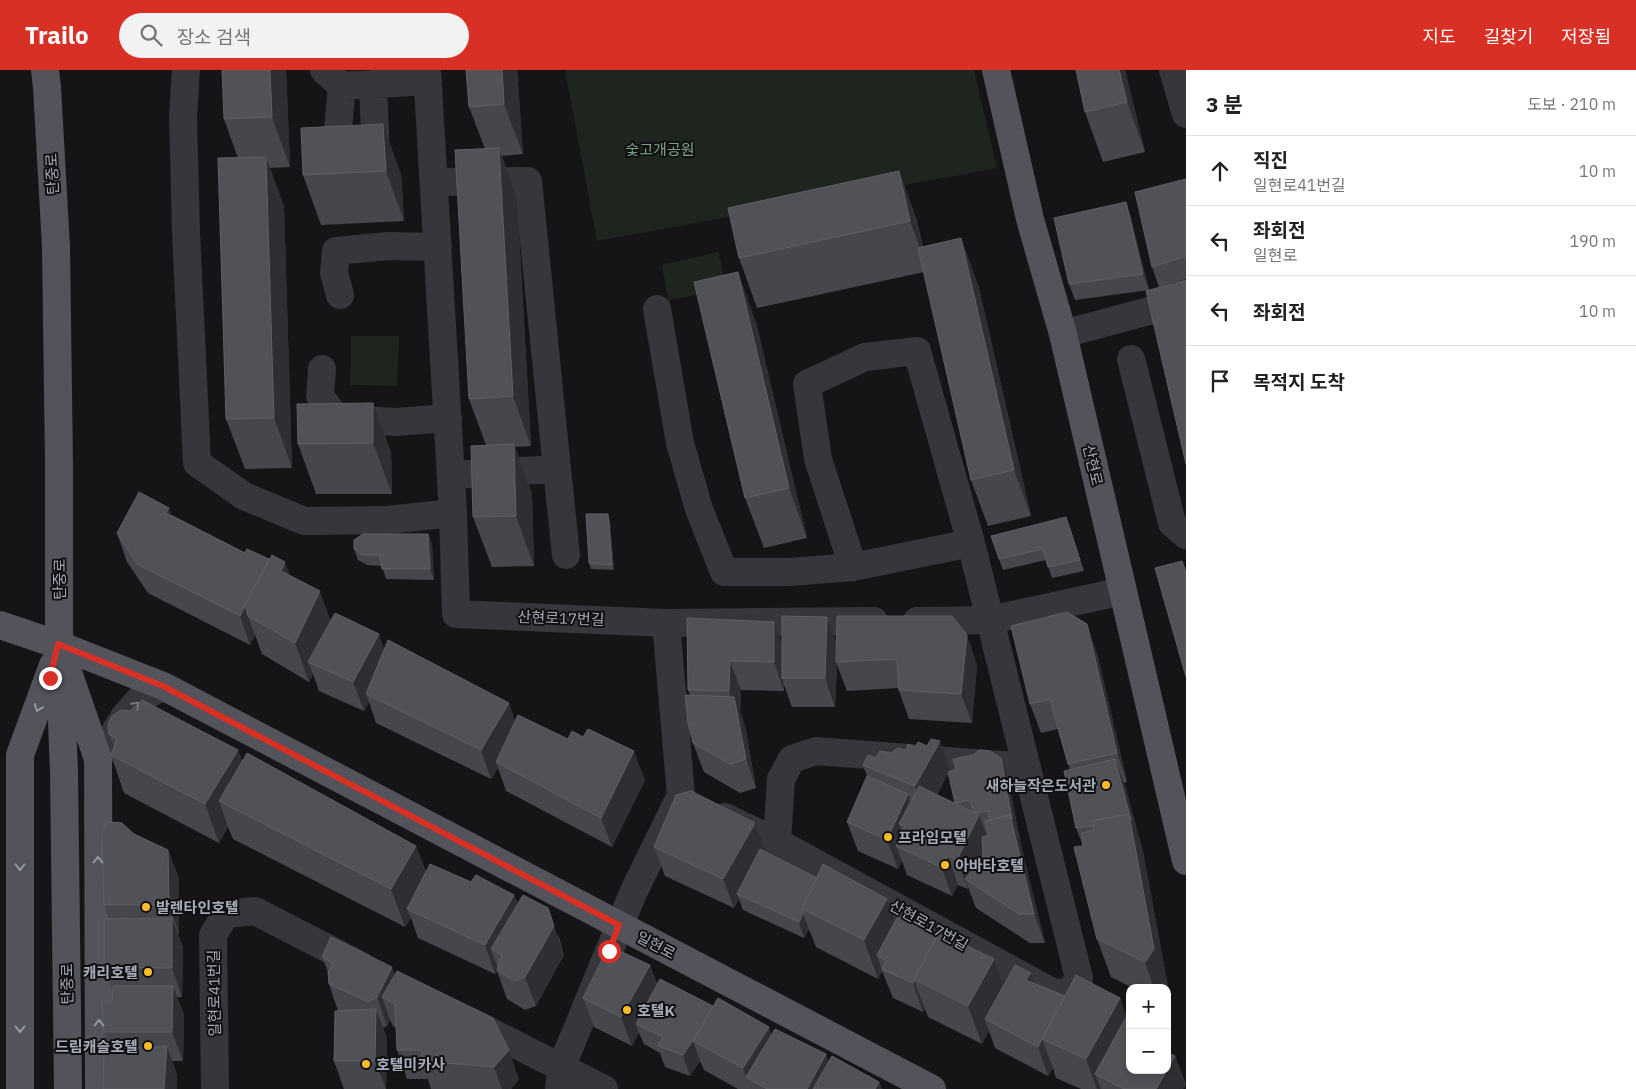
<!DOCTYPE html>
<html lang="ko">
<meta charset="utf-8">
<style>
:root{--surface:#fff;--page:#f2f2f2;--text:#202124;--muted:#757577;--line:#e0e0e0;--accent:#d93025}
body{margin:0;font-family:"IBM Plex Sans","Noto Sans KR",sans-serif;background:var(--page);color:var(--text)}
.controls{position:absolute;right:15px;bottom:15px;display:grid;overflow:hidden;border-radius:10px;box-shadow:0 2px 8px #0003}
.controls button{width:45px;height:45px;display:grid;place-items:center;padding:0;border:0;border-bottom:1px solid var(--line);background:var(--surface);color:var(--text);font:25px sans-serif}
.stop{position:absolute;width:15px;height:15px;margin:-11px;border:4px solid #d93025;border-radius:50%;background:#fff}
.stop.end{background:#d93025;border-color:#fff;box-shadow:0 1px 5px #0008}
.list{margin:0;padding:0;list-style:none}
h2{display:flex;justify-content:space-between;align-items:center;height:65px;margin:0;padding:0 20px;font-size:21px}
h2 small{font-size:16px;font-weight:400;color:var(--muted)}
.list li{display:grid;grid-template-columns:32px 1fr auto;gap:15px;align-items:center;box-sizing:border-box;height:70px;padding:0 20px;border-top:1px solid var(--line)}
.list b{display:block;font-size:19px;white-space:nowrap}
.list p{margin:0;font-size:16px;white-space:nowrap;color:var(--muted)}
.list em{font-size:16px;font-style:normal;color:var(--muted)}
.icon{flex:none;width:28px;height:28px;fill:none;stroke:currentColor;stroke-width:2;stroke-linecap:round;stroke-linejoin:round}
.map{position:relative;flex:none;width:1186px;height:1019px;overflow:hidden}
header{display:flex;align-items:center;gap:30px;box-sizing:border-box;height:70px;padding:0 25px;background:var(--accent);color:#fff}
header strong{font-size:24px}
nav{display:flex;gap:28px;margin-inline-start:auto;font-size:18px}
.search{width:350px;height:45px;background:var(--page);display:flex;align-items:center;gap:12px;box-sizing:border-box;padding:0 18px;border-radius:28px;color:var(--muted);font-size:19px}
main{display:flex}
aside{flex:1;background:var(--surface)}
.map>svg:first-child{display:block}
.green{fill:#1d251e}
.lines{fill:none;stroke-linecap:round;stroke-linejoin:round}
.minor{stroke:#36373c;stroke-width:28}
.major{stroke:#52535b;stroke-width:28}
.wall{fill:#46474c;fill-rule:evenodd}
.shaded-wall{fill:#2e2f32}
.building{fill:#515258;stroke:#5e6067}
.oneway{stroke:#747780}
.oneway2{stroke:#9599a5}
.route{stroke:#d93025;stroke-width:6}
.poi-dot{fill:#fcbd28;stroke:#101012;stroke-width:2}
.labels{text-anchor:middle;dominant-baseline:central;stroke-width:4;stroke-linejoin:round;paint-order:stroke}
.park-label{font-size:15px;fill:#7ca480;stroke:#101012}
.street-label{font-size:15px;fill:#a6abb8;stroke:#101012}
.poi-label{font-size:15px;font-weight:bold;fill:#a6abb8;stroke:#101012;text-anchor:start}
</style>
<header>
<strong>Trailo</strong>
<div class="search"><svg class="icon" aria-label="search" viewBox="0 0 24 24"><circle cx="10" cy="10" r="6"/><path d="M15 15l6 6"/></svg>장소 검색</div>
<nav><a>지도</a><a>길찾기</a><a>저장됨</a></nav>
</header>
<main>
<div class="map">
<svg width="1186" height="1019" viewBox="0 0 1186 1019">
<rect width="100%" height="100%" fill="#151517"/>
<path class="green" d="M565 0H974L997 98 597 171Z
M718 182 728 220 668 230 662 195Z
M351 266H399L397 316 350 315Z"/>
<g class="lines">
<path class="minor" d="M186 0 183 46 186 162 197 393 244 426 304 451 387 450 453 443
M324 0 342 16 428 11
M427 0 453 443 456 544 666 553 874 551
M1173 0 1186 44
M373 14 376 89
M338 58 342 16
M434 112 528 111 557 399
M340 225 334 203 336 181 388 176 438 177
M657 239 680 373 699 439 724 502H789L853 497 818 389 807 314 865 287 917 281 971 473 1079 908 1069 924 1052 922 777 772 725 747
M1063 264 1186 231
M1131 289 1172 453 1186 465
M322 299 320 326 337 349 396 352 448 348
M451 405 557 399 566 485
M853 497 971 473
M917 551 990 550 1105 525 1122 520
M98 689 124 647 139 630 163 616
M777 772 781 709 792 689 816 681 1027 697
M469 951 604 1019
M215 1019 213 865 226 844 255 841 360 895
M559 1019 561 998 633 823 681 725 666 553"/>
<path class="major" d="M45 0 47 17 56 177 59 393V575L64 702 68 1019
M996 0 1030 149 1063 264 1186 791
M0 555 59 575 163 616 932 1019
M68 602 98 689 99 1019
M20 1019V685L53 595"/>
</g>
<path class="wall" d="M286 0 290 97 270 98 284 137 292 398 245 399 226 349 238 88 224 49Z
M466 0H517L523 84 502 86 517 128 531 376 515 377 532 424 534 496 492 497 473 447 486 375 469 329 485 79 469 37Z
M1076 0H1125L1145 82 1103 92 1085 42Z
M301 58 401 104 404 151 321 155 303 105Z
M899 101 917 151 923 177 978 214 1031 446 988 456 971 410 924 202 757 238 739 188Z
M1186 109V209L1159 217 1152 197Z
M1126 132 1131 148 1149 220 1075 230 1069 214Z
M756 252 807 468 764 478 745 428Z
M373 333 391 383 392 424H316L298 374Z
M172 445 290 506 331 550 515 651 645 710 612 777 506 721 498 698 491 709 376 653 369 632 364 641 319 621 313 604 309 612 262 584 255 565 250 575 148 523 127 492 117 463Z
M610 450 614 500 591 499 589 493Z
M1070 458 1084 501 1052 508 1046 490 1003 500 999 489Z
M428 464 432 474 434 510 386 509 382 496 367 495 358 490 354 479Z
M687 548 782 572H836L977 594 972 653 909 649 898 618 847 621 837 595 835 637H792L784 615V621L741 620 740 642 745 656 756 718 740 723 704 702 693 673 690 625 688 620Z
M1097 583 1127 712 1124 713 1143 782 1168 917 1167 918H1133L1111 907 1097 869 1083 776 1076 758 1070 700 1058 659 1041 663 1030 634Z
M109 664 238 680 242 691 416 776 426 802 471 812 514 825 518 834 559 867 564 885 536 936 525 940 507 929 497 901 495 904 418 868 411 848 405 857 233 769 228 757 219 773 124 723 111 685 114 676Z
M876 688 950 700 949 702 1008 709 1020 770H1019L1045 873H1030L976 838 968 817V819L958 815 952 826 907 805 902 791 898 799 858 781 847 752 867 706 863 695ZM948 703 955 733 937 725Z
M134 764 168 780 179 809V864H178L183 877 182 927H177L184 945 183 991H172L177 1005V1019H103L110 979 104 962 112 931 113 921 104 897 109 849 104 835Z
M654 777 766 782 817 808 887 829 895 851 937 866 994 889 1004 915 1031 903 1035 914 1065 926 1120 928 1127 948 1167 1000V981L1168 983 1175 986 1186 1015 1183 1019H1081L1056 1008 1053 998 1048 1006 995 978 989 961 982 974 928 947 925 939 923 942 893 928 882 901 878 909 816 877 809 859 804 868 743 840 739 829 734 838 665 806Z
M322 887 395 905 519 1009 511 1019H431L428 1009H407L397 980 396 958 393 956 390 950 387 956 383 958 387 968 386 1019H344L334 991 338 941 329 914 328 902Z
M650 895 657 914 771 965 826 984 828 992 879 1012 882 1019H738L704 1000 700 991 690 1006 665 997 660 983 644 974 639 963 632 976 594 957 583 928Z"/>
<path class="shaded-wall" d="M270 0H286L290 97 272 47Z
M502 0H517L523 84 504 34Z
M1119 0H1125L1145 82 1127 32Z
M383 54 401 104 404 151 386 101Z
M499 78 517 128 531 376 513 326Z
M266 87 284 137 292 398 274 348Z
M899 101 917 151 928 201 910 151Z
M1126 132 1131 148 1149 220 1143 204Z
M961 168 978 214 1031 446 1014 400Z
M738 202 756 252 807 468 789 418Z
M373 333 391 383 392 424 373 373Z
M514 374 532 424 534 496 516 446Z
M169 438 179 467 166 443Z
M608 444 610 450 614 500 612 495Z
M428 464 432 474 434 510 430 499Z
M269 489 248 546 255 565 250 575 240 546Z
M285 492 299 531 281 501Z
M320 521 334 560 308 592 313 604 309 612 295 573Z
M827 547 838 576 836 592 837 595 835 637 825 608Z
M774 552 785 581 782 608 784 615V621L774 592Z
M1087 554 1097 583 1127 712 1117 683Z
M379 564 389 593 366 624 369 632 364 641 353 612Z
M967 565 977 594 972 653 961 624Z
M730 591 741 620 740 642 745 656 756 718 746 689 737 646 729 621Z
M509 633 519 662 496 692 498 698 491 709 481 680Z
M940 671 950 700 925 745 915 716Z
M238 680 252 718 219 731 228 757 219 773 205 734Z
M634 681 645 710 612 777 601 748Z
M1001 688 1008 709 1020 770 1012 749Z
M1115 689 1126 718 1142 779 1131 750Z
M908 724 918 753 905 756 899 754 908 777 896 776 902 791 898 799 887 770Z
M1129 744 1143 782 1168 917 1167 919V918H1154L1145 892Z
M979 745 990 774 971 812 965 809 968 817V819L957 790Z
M1010 745 1021 774 1045 873 1034 844Z
M755 753 766 782 737 824 739 829 734 838 723 809Z
M416 776 430 815 407 839 411 848 405 857 391 819Z
M168 780 179 809V864L169 835Z
M948 786 958 815 952 826 941 797Z
M514 825 525 854 502 885 491 879 498 899 495 904 485 875Z
M887 829 901 867 886 891 877 885 882 901 878 909 864 870Z
M548 838 564 885 536 936 525 907Z
M803 843 809 859 804 868 799 852Z
M172 848 183 877 182 927 172 898Z
M994 889 1008 927 985 949 989 961 982 974 968 936Z
M650 895 660 924 636 954 639 963 632 976 621 947Z
M392 897 402 926 382 927 390 950 387 956 377 927Z
M1031 903 1042 932 1026 910Z
M914 910 925 939 923 942 913 913Z
M173 916 184 945 183 991 172 962Z
M1066 927 1042 969 1053 998 1048 1006 1038 977Z
M1120 928 1130 955 1095 1004 1101 1019H1097L1086 989Z
M715 937 693 971 700 991 690 1006 683 985Z
M376 939 387 968 386 1019 375 991Z
M769 957 779 986 746 1008 743 998Z
M167 976 177 1005V1019H164Z
M509 980 519 1009 511 1019H502L494 997Z
M1167 981 1171 992 1175 986 1186 1015 1183 1019H1156L1167 1000Z
M826 984 836 1013 833 1019H807Z
M879 1012 882 1019H875Z"/>
<path class="building" d="M222 0H270L272 47 224 49Z
M466 0H502L504 34 469 37Z
M1076 0H1119L1127 32 1085 42Z
M383 54 386 101 303 105 301 58Z
M499 78 513 326 469 329 455 80Z
M266 87 274 348 226 349 218 88Z
M899 101 910 151 739 188 728 138Z
M1186 109V186L1152 197 1135 122Z
M1126 132 1143 204 1069 214 1054 148Z
M961 168 1014 400 971 410 918 178Z
M738 202 789 418 745 428 694 212Z
M1186 210V394L1146 221Z
M373 333V373L298 374 297 334Z
M514 374 516 446 473 447 471 376Z
M139 422 169 438 166 443 245 483 247 479 269 489 245 535V536L240 546 137 494 117 463Z
M586 444H608L612 495 589 493Z
M1066 447 1080 490 1048 497 1043 479 999 489 991 466Z
M363 464H428L430 499H382L380 485H363L354 479V470Z
M272 485 285 492 281 501 320 521 295 573 248 546 245 535Z
M1182 491 1186 502V607L1155 498Z
M1067 542 1087 554 1117 683 1068 694 1050 629 1030 634 1011 556Z
M335 543 379 564 353 612 308 592Z
M782 546 827 547 825 608H782Z
M837 546H952L967 565 961 624 899 620 897 589 836 592Z
M687 548 774 552V592L730 591 729 621 688 620Z
M388 570 509 633 481 680 366 624Z
M685 625 734 627 746 689 730 694 693 673 688 653Z
M142 630 238 680 205 734 111 685 117 669 109 664 108 654 112 646 121 640 130 641Z
M518 645 568 669 572 661 583 667 588 659 634 681 601 748 496 692Z
M931 669 940 671 915 716 863 695 868 685 876 688 880 681 892 683 897 678 906 680 908 674 915 677 918 672 927 676Z
M979 680 990 681 1001 688 1012 749 1010 745 990 750 988 741 976 743 974 742 970 730 955 733 948 702 956 699 953 689 973 685Z
M247 683 416 776 391 819 219 731Z
M1115 689 1131 750 1129 744 1093 751 1094 756 1076 758 1064 701Z
M867 706 908 724 887 770 847 752Z
M919 716 979 745 957 790 948 786 941 797 896 776 905 756 899 754Z
M691 721 755 753 723 809 654 777 676 725Z
M1129 744 1154 879 1145 892 1097 869 1074 777 1083 776 1082 763 1094 760 1093 751Z
M1010 745 1034 844H1019L965 809 983 785 982 767 989 765 985 751Z
M109 752 122 753 134 764 168 780 169 835H104L102 762Z
M760 779 817 808 802 839 803 843 799 852 737 824Z
M430 794 471 812 476 805 514 825 485 875 407 839Z
M823 794 887 829 864 870 802 839Z
M523 825 548 838 554 856 525 907 514 911 497 900 502 885 491 879Z
M899 844 937 866 914 909V910L913 913 882 899 886 891 877 885Z
M172 848V898L104 897V849Z
M939 862 994 889 968 936 914 909Z
M331 867 392 897 377 927 368 932 329 914 328 902 333 893 322 887Z
M609 876 650 895 621 947 583 928Z
M1015 895 1031 903 1026 910 1065 926 1038 977 985 949Z
M397 901 493 948 509 980 494 997 421 991V980H397L395 934 382 927Z
M1076 905 1120 928 1086 989 1042 969Z
M660 909 713 936 697 964 683 985 658 976 663 967 636 954Z
M113 916H173L172 962H104L102 932 112 931Z
M718 928 769 957 743 998 693 971Z
M376 939 375 991H334L335 941Z
M1126 947 1130 950V1000H1167L1156 1019H1124L1095 1004Z
M775 959 826 984 807 1019H767L746 1007Z
M167 976 164 1019H103L104 979Z
M1167 982 1175 986 1167 1000Z
M832 986 879 1012 875 1019H813Z"/>
<defs><path id="oneway-chevron" d="M-2-3.5L2.5 0L-2 3.5" fill="none" stroke-width="1.6" stroke-linecap="round" stroke-linejoin="round" transform="scale(1.25)"/></defs>
<use class="oneway" href="#oneway-chevron" transform="translate(136 635) rotate(-46)"/>
<g class="oneway2">
<use href="#oneway-chevron" transform="translate(38 638) rotate(111)"/>
<use href="#oneway-chevron" transform="translate(98 790) rotate(-90)"/>
<use href="#oneway-chevron" transform="translate(20 797) rotate(90)"/>
<use href="#oneway-chevron" transform="translate(99 953) rotate(-90)"/>
<use href="#oneway-chevron" transform="translate(20 959) rotate(90)"/>
</g>
<g class="lines">
<path class="route" d="M50 608 58 574 163 616 619 855 609 881"/>
</g>
<g class="poi-dot">
<circle cx="1106" cy="715" r="5"/>
<circle cx="888" cy="767" r="5"/>
<circle cx="945" cy="795" r="5"/>
<circle cx="146" cy="837" r="5"/>
<circle cx="148" cy="902" r="5"/>
<circle cx="627" cy="940" r="5"/>
<circle cx="148" cy="976" r="5"/>
<circle cx="366" cy="994" r="5"/>
</g>
<g class="labels">
<g class="park-label">
<text x="660" y="79">숯고개공원</text>
</g>
<g class="street-label">
<text transform="translate(52 104) rotate(-93)">탄중로</text>
<text transform="translate(1093 395) rotate(77)">산현로</text>
<text transform="translate(59 509) rotate(-90)">탄중로</text>
<text transform="translate(561 548) rotate(2)">산현로17번길</text>
<text transform="translate(929 855) rotate(29)">산현로17번길</text>
<text transform="translate(656 875) rotate(28)">일현로</text>
<text transform="translate(67 914) rotate(-91)">탄중로</text>
<text transform="translate(214 923) rotate(-91)">일현로41번길</text>
</g>
<g class="poi-label">
<text x="1096" y="715" text-anchor="end">새하늘작은도서관</text>
<text x="898" y="767">프라임모텔</text>
<text x="955" y="795">아바타호텔</text>
<text x="156" y="837">발렌타인호텔</text>
<text x="138" y="902" text-anchor="end">캐리호텔</text>
<text x="637" y="940">호텔K</text>
<text x="138" y="976" text-anchor="end">드림캐슬호텔</text>
<text x="376" y="994">호텔미카사</text>
</g>
</g>
</svg>
<div class="controls">
<button>+</button>
<button>−</button>
</div>
<div class="stop" style="left:609px;top:881px"></div>
<div class="stop end" style="left:50px;top:608px"></div>
</div>
<aside>
<h2>3 분<small>도보 · 210 m</small></h2>
<ul class="list">
<li><svg class="icon" aria-label="ahead" viewBox="0 0 24 24"><path d="M12 20V5M6 11l6-6 6 6"/></svg><div><b>직진</b><p>일현로41번길</p></div><em>10 m</em></li>
<li><svg class="icon" aria-label="left" viewBox="0 0 24 24"><path d="M17 20v-9H6M10 6l-5 5 5 5"/></svg><div><b>좌회전</b><p>일현로</p></div><em>190 m</em></li>
<li><svg class="icon" aria-label="left" viewBox="0 0 24 24"><path d="M17 20v-9H6M10 6l-5 5 5 5"/></svg><div><b>좌회전</b></div><em>10 m</em></li>
<li><svg class="icon" aria-label="arrive" viewBox="0 0 24 24"><path d="M6 21V4h12l-3 4 3 4H6"/></svg><div><b>목적지 도착</b></div></li>
</ul>
</aside>
</main>
